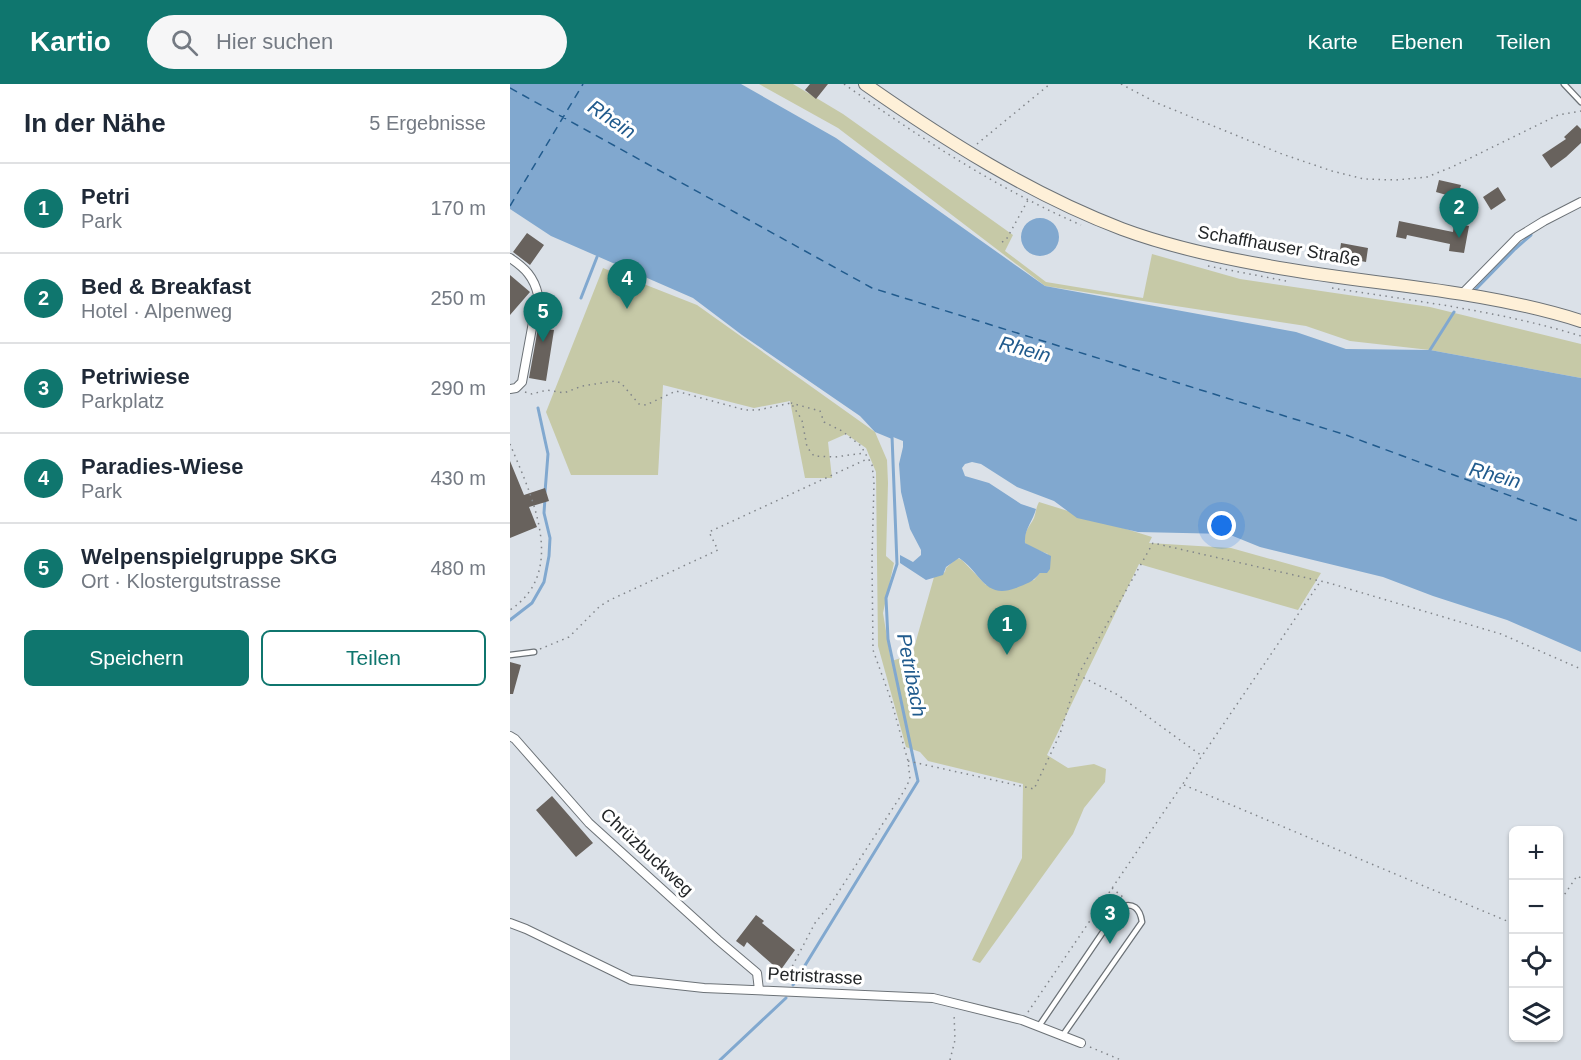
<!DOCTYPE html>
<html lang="de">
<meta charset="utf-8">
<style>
:root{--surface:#fff;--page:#f6f6f7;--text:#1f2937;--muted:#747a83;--line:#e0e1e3;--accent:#0f766e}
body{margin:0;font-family:Arial,sans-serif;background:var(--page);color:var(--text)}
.controls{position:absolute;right:18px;bottom:18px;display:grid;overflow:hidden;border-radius:9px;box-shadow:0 2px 4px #0004}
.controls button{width:54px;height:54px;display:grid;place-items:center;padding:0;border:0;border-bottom:2px solid var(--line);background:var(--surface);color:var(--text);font:30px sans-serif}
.you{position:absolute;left:712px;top:442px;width:21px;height:21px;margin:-15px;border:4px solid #fff;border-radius:50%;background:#1a73e8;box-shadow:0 0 0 9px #1a73e833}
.badge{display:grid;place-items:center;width:39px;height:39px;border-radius:50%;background:var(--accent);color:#fff;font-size:20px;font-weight:700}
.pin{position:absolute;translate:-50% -50px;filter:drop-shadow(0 2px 3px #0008)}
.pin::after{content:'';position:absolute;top:32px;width:21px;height:18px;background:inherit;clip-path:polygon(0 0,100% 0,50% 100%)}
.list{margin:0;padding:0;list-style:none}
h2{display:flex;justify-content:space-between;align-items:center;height:78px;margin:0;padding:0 24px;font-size:26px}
h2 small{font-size:20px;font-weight:400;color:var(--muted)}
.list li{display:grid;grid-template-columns:39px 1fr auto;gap:18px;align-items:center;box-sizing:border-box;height:90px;padding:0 24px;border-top:2px solid var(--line)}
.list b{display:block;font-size:22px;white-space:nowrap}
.list p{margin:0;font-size:20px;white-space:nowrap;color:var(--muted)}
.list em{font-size:20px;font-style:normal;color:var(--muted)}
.actions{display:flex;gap:12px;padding:18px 24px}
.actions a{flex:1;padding:14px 0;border:2px solid var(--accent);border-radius:9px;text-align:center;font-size:21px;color:var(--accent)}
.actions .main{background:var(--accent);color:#fff}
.icon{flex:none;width:33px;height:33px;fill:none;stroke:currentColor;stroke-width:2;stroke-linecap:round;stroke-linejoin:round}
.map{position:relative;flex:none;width:1071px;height:976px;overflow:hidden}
header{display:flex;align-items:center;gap:36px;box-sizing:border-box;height:84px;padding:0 30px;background:var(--accent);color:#fff}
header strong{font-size:28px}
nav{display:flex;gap:33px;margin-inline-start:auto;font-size:21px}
.search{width:420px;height:54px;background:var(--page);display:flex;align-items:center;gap:15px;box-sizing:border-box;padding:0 21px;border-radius:33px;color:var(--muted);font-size:22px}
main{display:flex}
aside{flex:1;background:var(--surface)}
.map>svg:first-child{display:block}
.green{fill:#c6c9a7}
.water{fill:#81a8cf}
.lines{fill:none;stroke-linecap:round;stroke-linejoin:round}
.stream{stroke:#81a8cf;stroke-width:3}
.ferry{stroke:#215b8d;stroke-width:1.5;stroke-dasharray:8 6;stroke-linecap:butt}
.building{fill:#68625d}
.lane-casing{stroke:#6c7277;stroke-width:7}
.street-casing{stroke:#6c7277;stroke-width:10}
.secondary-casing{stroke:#6c7277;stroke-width:14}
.path{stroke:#81858a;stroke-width:1.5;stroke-dasharray:1.5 4.5;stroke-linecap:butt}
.lane{stroke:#fff;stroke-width:4.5}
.street{stroke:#fff;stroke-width:8}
.secondary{stroke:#fef0d8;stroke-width:12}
.labels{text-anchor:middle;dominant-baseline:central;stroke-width:6;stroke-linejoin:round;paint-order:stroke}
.street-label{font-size:18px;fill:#232628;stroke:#fff}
.water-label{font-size:20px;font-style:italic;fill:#215b8d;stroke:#fff}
</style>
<header>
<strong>Kartio</strong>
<div class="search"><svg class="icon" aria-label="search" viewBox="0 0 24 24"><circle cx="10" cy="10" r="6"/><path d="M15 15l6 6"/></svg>Hier suchen</div>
<nav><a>Karte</a><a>Ebenen</a><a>Teilen</a></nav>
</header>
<main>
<aside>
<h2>In der Nähe<small>5 Ergebnisse</small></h2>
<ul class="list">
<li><span class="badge">1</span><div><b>Petri</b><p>Park</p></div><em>170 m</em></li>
<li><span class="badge">2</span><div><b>Bed &amp; Breakfast</b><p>Hotel · Alpenweg</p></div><em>250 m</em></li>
<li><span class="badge">3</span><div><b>Petriwiese</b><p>Parkplatz</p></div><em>290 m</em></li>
<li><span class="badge">4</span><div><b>Paradies-Wiese</b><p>Park</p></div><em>430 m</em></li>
<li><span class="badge">5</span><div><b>Welpenspielgruppe SKG</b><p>Ort · Klostergutstrasse</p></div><em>480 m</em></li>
</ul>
<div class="actions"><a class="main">Speichern</a><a>Teilen</a></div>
</aside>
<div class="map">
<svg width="1071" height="976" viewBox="0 0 1071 976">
<rect width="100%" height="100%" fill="#dbe1e8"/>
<path class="green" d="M249 0H283L333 30 503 151 495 167 536 198 633 214 642 170 730 195 920 223 1071 260V294L920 266 840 257 796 242 535 202 328 44Z
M93 184 187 221 365 348 377 376 378 399 376 472 384 479 373 529 381 577 402 571 424 493 435 488 436 484 447 474 452 476 476 501 524 496 530 489 538 470 522 464 515 459C514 446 519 444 524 434 526 429 526 423 529 418L642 453 639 459 721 464 811 489 788 526 629 480 537 671 558 684 584 680 596 685 595 698 574 724 563 750 470 879 462 876 512 774 513 700 418 677 410 668 396 663 368 562 366 388 356 364 336 350 318 358 322 394H295L280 317 244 324 153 301 148 391H61L36 328Z"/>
<path class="water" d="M0 0H231L326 54 535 202 786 248 836 265 920 266 1071 294V568L997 536 923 512 873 493 750 463 718 450 628 448 567 434 544 417 507 403 471 380 462 378 455 380 452 384 455 392 479 399 511 420 526 425C523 437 514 445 515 459L541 472 540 485 537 489H530C523 498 516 500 506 504 474 516 471 488 449 474L436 483 433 491 416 496 390 479V471L403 478 411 471V466L400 445 391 408 389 380 393 363V357L383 353 382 355 365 348 350 332 232 251 183 214 41 152 0 125Z
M511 153a19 19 0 1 1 38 0a19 19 0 1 1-38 0Z"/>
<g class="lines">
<path class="stream" d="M966 205 1005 165 1021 151
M71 214 87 173
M920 266 944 228
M28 324 38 370 35 408
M0 536 22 519 34 498 39 472 40 454 34 429 35 414
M283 901 408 697 378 555 376 514 387 480 382 352
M210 976 276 914"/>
<path class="ferry" d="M0 4 362 204 836 351 1071 438
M0 122 73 0"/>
</g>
<path class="building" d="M300 0H318L306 15 295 6Z
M1067 41 1071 45V59L1056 73 1041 84 1032 71 1056 55 1054 53Z
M929 96 951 101 947 114 926 108Z
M988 103 996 116 981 126 973 113Z
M889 137 943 148 944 139 959 142 954 169 939 167 940 160 897 151 896 155 886 153Z
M17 149 34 161 20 181 3 168Z
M831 159 858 164 856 178 829 173Z
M0 191 20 208 0 231Z
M28 244 44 246 36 297 19 294Z
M0 377 14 411 35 404 39 417 19 423 27 443 0 454Z
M0 578 11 581 3 610H0Z
M42 712 83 759 66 773 26 726Z
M246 831 254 837 252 839 285 866 270 887 237 858 234 863 226 857Z"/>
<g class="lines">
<defs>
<path id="lane" d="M1054 0 1071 18
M0 571 24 568
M529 942 610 823C623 818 630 824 632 838L553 951"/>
<path id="street" d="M0 174C15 184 24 193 28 211L12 298 6 304 0 305
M951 211 1008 153 1034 137 1071 118
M0 652 5 655 79 739 208 856 247 889 249 906
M0 839 16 845 121 896 194 904 423 914 512 936 571 959"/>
<path id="secondary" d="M355 0C435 56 520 110 612 145 655 161 708 173 753 181 858 201 968 204 1071 237"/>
</defs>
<use href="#lane" class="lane-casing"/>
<use href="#street" class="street-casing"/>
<use href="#secondary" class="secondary-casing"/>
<path class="path" d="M334 0C409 53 486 104 571 141
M611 0 647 19 772 70 822 87 854 95 886 96 917 93 942 83 1048 31 1071 27
M467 60 540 0
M492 158 496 156 518 116
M698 182 776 197
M822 204C905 217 990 227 1071 252
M15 308 22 310 37 306 54 309 72 302 105 297 111 299 129 320 136 321 166 307 235 326H248L281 319 292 336 297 363 304 372 325 373 354 369
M0 360C21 411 59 487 0 526
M30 565 59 553 90 522 100 516 208 466 199 448 357 375
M568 591 608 611 692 672
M398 677 524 705 550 650 568 591 643 459 819 499 991 550 1071 585
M674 701 1004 840
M602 804 614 814
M1048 820 1067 792 1071 794
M274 898 305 839 322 818 394 707 400 695 398 677 381 616 363 566 362 475 364 398 362 381 351 362 332 347 314 338 310 327 281 319
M518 928 810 498
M580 963 611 976
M440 976 445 956 444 929"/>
<use href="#lane" class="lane"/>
<use href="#street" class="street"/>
<use href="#secondary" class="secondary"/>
</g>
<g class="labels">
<g class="street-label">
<text transform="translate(769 162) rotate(10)">Schaffhauser Straße</text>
<text transform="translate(137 768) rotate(43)">Chrüzbuckweg</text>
<text transform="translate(305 892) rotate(3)">Petristrasse</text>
</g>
<g class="water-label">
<text transform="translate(102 35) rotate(34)">Rhein</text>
<text transform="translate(515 265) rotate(15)">Rhein</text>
<text transform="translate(985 391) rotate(15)">Rhein</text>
<text transform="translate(402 591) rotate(79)">Petribach</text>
</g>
</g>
</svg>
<div class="controls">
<button>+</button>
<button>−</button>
<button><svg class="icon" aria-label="locate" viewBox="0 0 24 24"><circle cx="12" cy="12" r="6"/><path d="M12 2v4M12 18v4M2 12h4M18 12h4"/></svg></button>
<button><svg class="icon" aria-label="layers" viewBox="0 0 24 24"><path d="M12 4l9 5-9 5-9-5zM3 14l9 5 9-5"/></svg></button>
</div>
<div class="you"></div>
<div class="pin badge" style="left:497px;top:571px">1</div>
<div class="pin badge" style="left:949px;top:154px">2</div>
<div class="pin badge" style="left:600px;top:860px">3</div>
<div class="pin badge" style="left:117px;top:225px">4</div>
<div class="pin badge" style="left:33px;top:258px">5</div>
</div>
</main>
